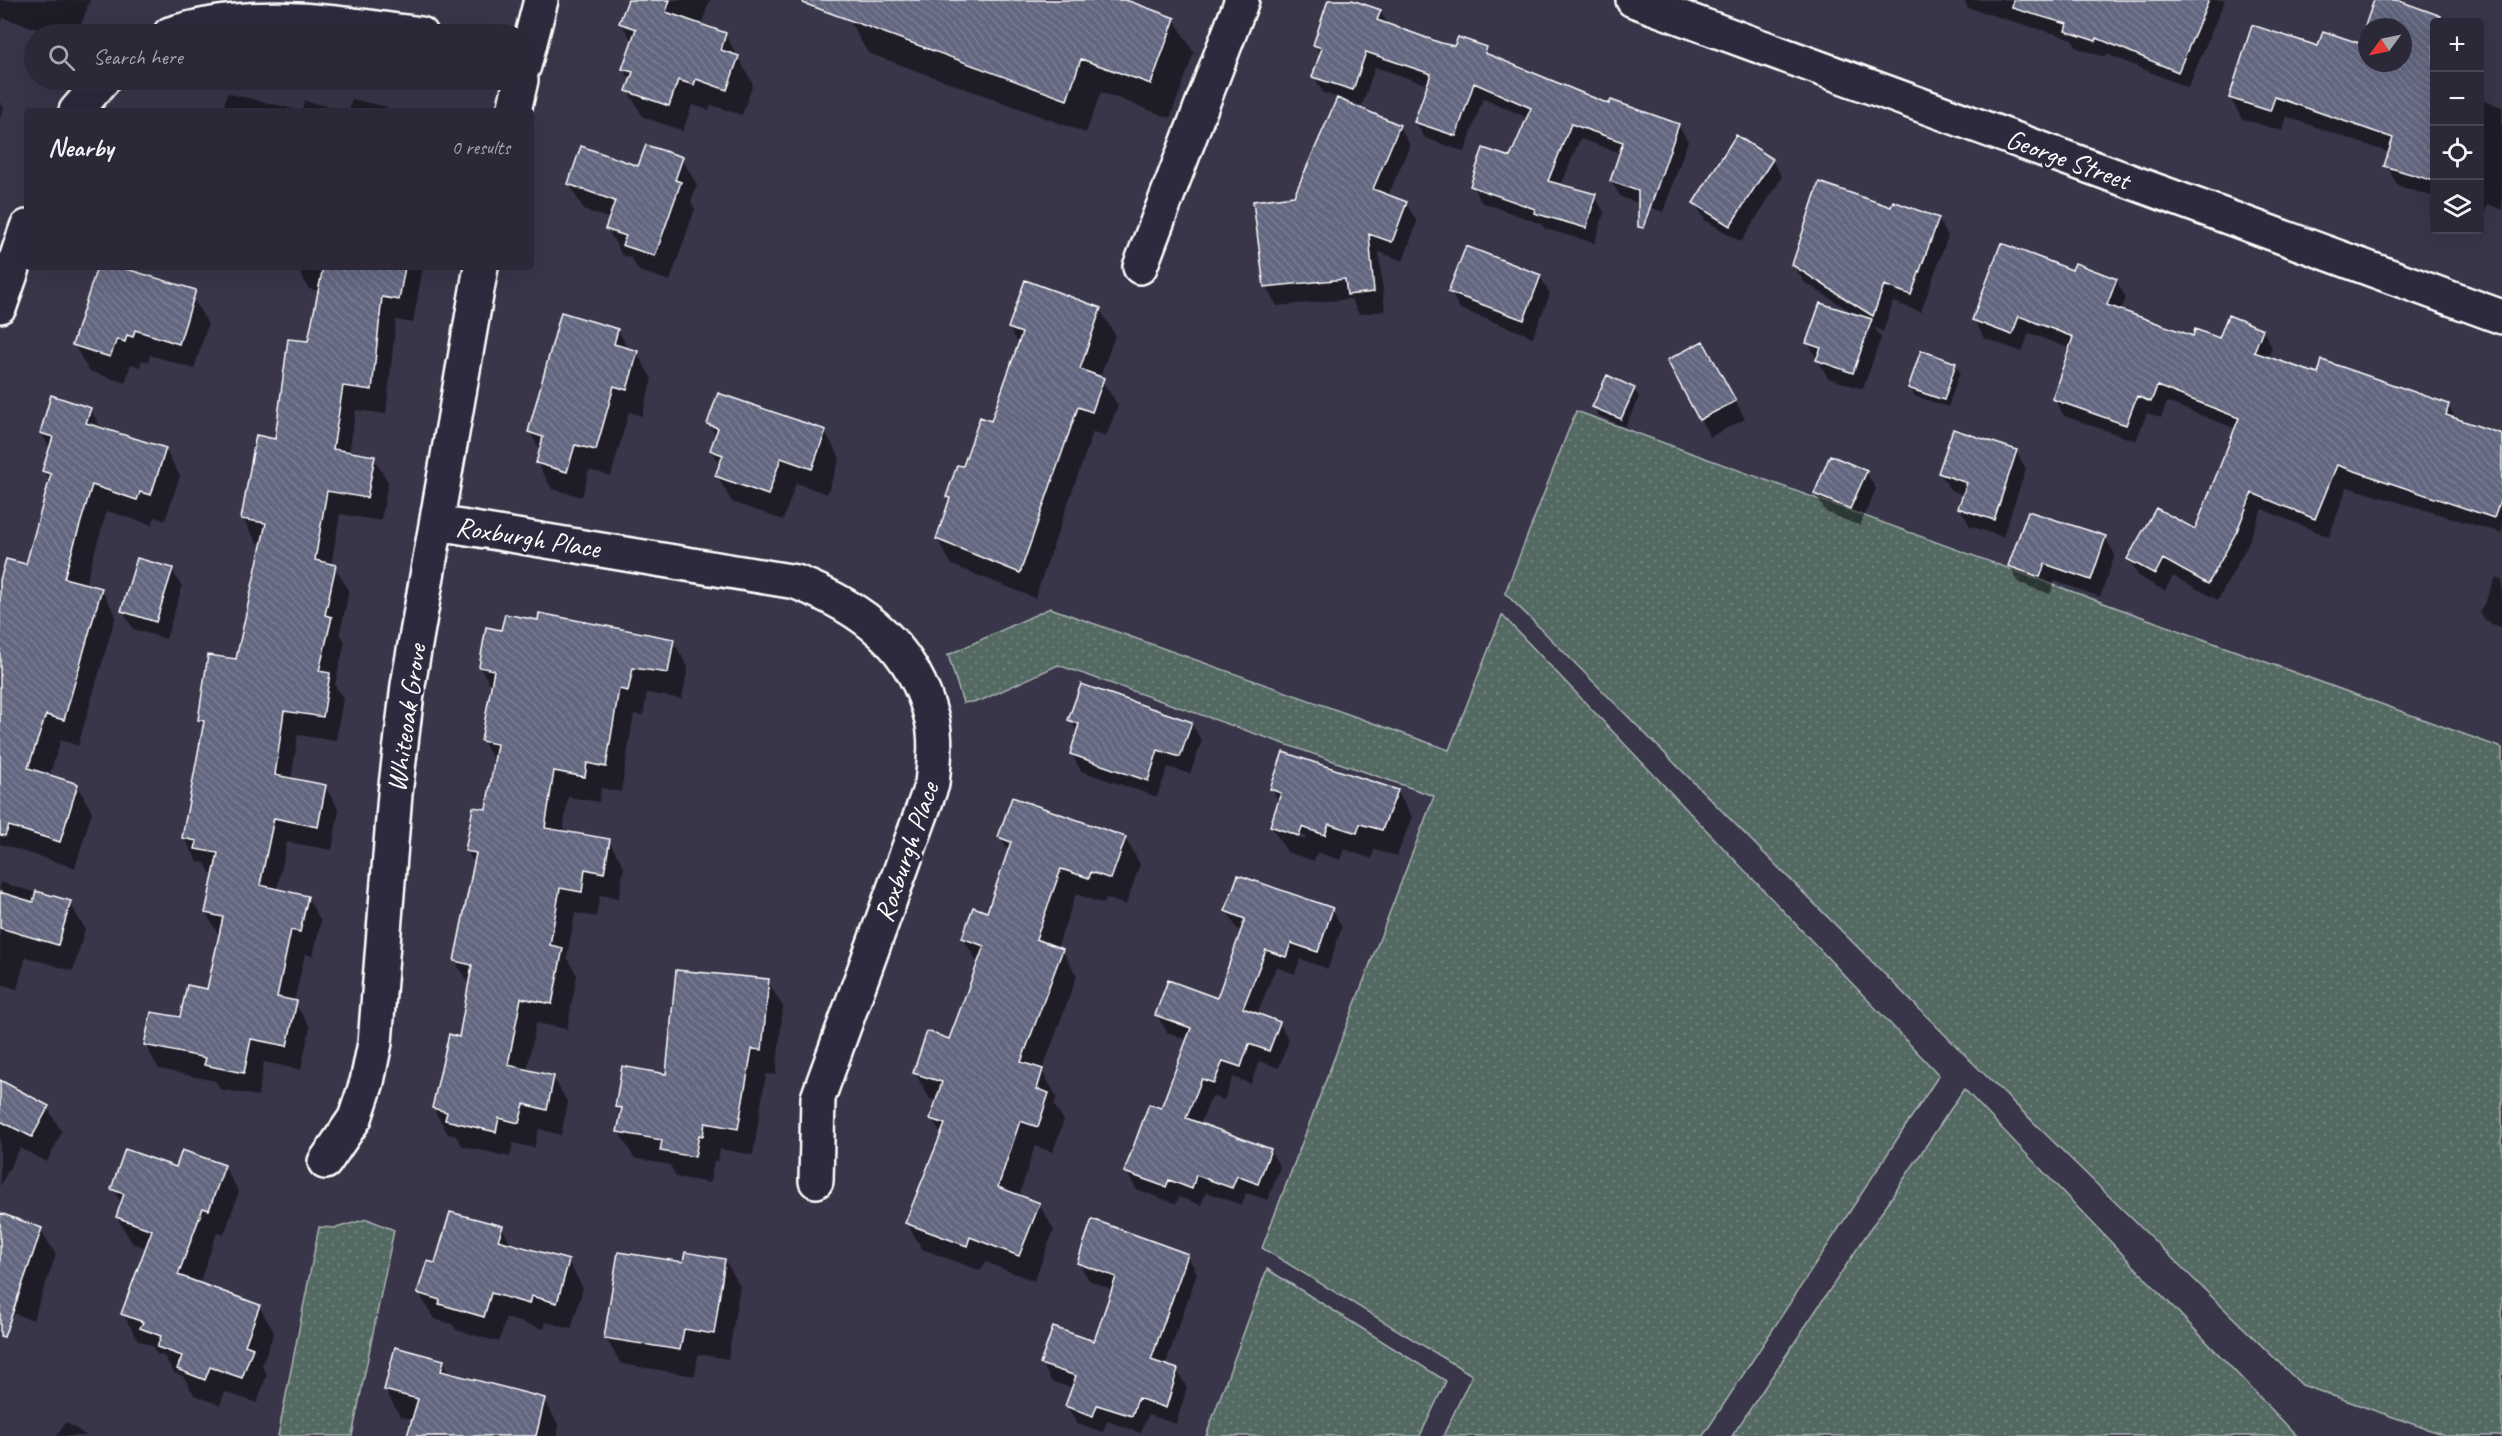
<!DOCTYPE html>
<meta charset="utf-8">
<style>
:root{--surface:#2b2838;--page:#373443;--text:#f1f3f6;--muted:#a6a6ae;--line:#474453}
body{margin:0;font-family:Caveat,sans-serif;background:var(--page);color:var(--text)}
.controls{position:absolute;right:18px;top:18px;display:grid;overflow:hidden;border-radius:6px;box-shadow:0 6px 24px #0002}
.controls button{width:54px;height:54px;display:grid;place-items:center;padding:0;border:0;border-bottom:2px solid var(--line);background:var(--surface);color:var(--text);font:30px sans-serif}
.compass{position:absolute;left:2358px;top:18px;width:54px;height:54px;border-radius:50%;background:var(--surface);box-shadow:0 6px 24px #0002;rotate:237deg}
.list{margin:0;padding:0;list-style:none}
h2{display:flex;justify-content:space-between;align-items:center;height:78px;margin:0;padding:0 24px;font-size:26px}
h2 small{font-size:20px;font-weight:400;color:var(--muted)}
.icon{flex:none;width:33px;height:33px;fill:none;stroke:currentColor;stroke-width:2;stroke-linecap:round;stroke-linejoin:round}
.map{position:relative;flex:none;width:2502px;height:1436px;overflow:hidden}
.search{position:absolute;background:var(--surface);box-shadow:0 6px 24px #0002;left:24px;top:24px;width:510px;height:66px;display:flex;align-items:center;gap:15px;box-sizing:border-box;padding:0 21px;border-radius:33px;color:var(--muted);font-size:22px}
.panel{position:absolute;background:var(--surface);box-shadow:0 6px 24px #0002;left:24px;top:108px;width:510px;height:162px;border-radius:6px}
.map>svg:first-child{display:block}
.grass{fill:url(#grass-dots);stroke:#aab4b2;stroke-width:1.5}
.shadow{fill:#0007;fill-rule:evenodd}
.building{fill:url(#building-back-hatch);stroke:#fff;stroke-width:1.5;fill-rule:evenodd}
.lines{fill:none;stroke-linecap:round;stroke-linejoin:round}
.minor-casing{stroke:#fff;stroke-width:38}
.minor{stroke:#2f2a3d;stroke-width:33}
.labels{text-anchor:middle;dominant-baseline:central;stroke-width:6;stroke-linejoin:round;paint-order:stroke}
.street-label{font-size:28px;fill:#fff;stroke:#2f2a3d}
</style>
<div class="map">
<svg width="2502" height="1436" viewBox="0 0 2502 1436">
<defs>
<pattern id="grass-dots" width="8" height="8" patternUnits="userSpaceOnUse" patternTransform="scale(1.5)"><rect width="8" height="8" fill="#546964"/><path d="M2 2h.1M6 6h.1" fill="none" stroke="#6e807b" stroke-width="1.8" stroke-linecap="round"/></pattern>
<pattern id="building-back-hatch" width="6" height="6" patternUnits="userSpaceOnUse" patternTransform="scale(1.5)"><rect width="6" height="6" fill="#62667f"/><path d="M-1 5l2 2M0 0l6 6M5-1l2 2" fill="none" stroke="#7a7d92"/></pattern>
</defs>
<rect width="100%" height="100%" fill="#39364a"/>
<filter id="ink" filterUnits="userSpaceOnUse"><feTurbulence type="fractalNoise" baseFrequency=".0167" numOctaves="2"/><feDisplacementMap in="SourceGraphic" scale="12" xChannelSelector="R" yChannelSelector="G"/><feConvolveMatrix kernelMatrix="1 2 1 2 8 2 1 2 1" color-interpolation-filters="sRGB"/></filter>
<g filter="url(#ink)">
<path class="grass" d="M1576 411 2502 748V1436H2447L2302 1385 1975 1065 1505 593Z
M1050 608 1449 750 1502 615 1939 1075 1703 1436H1443L1472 1375 1262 1248 1434 796 1058 665 980 701 963 703 948 655Z
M1964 1089 2297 1436H1732Z
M367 1219 394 1230 352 1436H278L319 1227 336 1228Z
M1267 1269 1446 1381 1420 1436H1206Z"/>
<path class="shadow" d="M0 0H90L78 34H53L3 18 0 26Z
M629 0H710L701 25 725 34 753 84 742 115 711 105 709 110 692 105 683 131 643 117 628 91 631 82 623 68 633 43 621 23Z
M855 0H1122L1174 19 1194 53 1170 118 1101 92 1086 133 868 53 848 19Z
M1330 0H1347L1380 11 1389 26 1441 45 1486 48 1491 57 1610 106 1678 125 1688 141 1663 212 1621 197 1611 181 1620 153 1580 139 1561 186 1595 196 1604 212 1595 243 1545 229 1541 224 1481 202 1472 185 1511 159 1528 118 1483 98 1465 152 1425 138 1415 122 1428 85 1375 67 1362 106 1340 98 1339 101 1399 126 1410 145 1388 196 1406 203 1417 222 1403 261 1379 252 1385 311 1359 314 1351 299 1277 306 1266 287 1295 198 1339 98 1323 93 1314 76 1321 55 1315 45Z
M1964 0H2225L2188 88 2107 54 2106 57 2077 48 2072 39 1968 8Z
M2375 0H2393L2440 17 2443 22H2434V197L2398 186 2386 165 2390 153 2287 117 2282 131 2242 119 2230 98 2319 48 2360 45ZM2367 27H2403V63H2367Z
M227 93 302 111 304 101 349 111 352 99 387 107 389 111H223Z
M2480 100 2502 107V210L2488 204 2485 213 2480 211Z
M0 102 4 108 0 119Z
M682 159 697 185 691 202 695 209 670 281 639 271 631 258 622 255 607 228 610 219 584 210 569 184Z
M1772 160 1782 177 1741 242 1705 220 1695 203Z
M1892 208 1938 219 1948 236 1921 312 1893 302 1883 332 1874 327 1881 338 1863 389 1828 378 1808 343 1855 314 1804 282 1793 264Z
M99 267H115L193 298 208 324 194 369 150 355 148 362 142 360 140 367 131 364 125 383 89 371 74 345Z
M297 267H423L413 323 396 320 386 414 356 410 349 453 374 458 388 482 381 521 340 514 331 566 335 567 349 591 340 633 345 642 335 685 343 698 336 741 298 735 291 780 325 786 339 810 332 850 287 842 277 890 307 897 321 921 313 956 305 954 294 1002 310 1027 301 1070 264 1062 258 1096 220 1089 215 1081 159 1069 145 1045 181 1019 208 991 220 937 206 913 215 874 210 873 205 863 198 862 184 838 205 729 199 720 237 661 263 544 257 543 243 519 277 440 310 343 320 291 309 289Z
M2073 272 2116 280 2126 298 2121 311 2194 338 2220 340 2262 330 2272 347 2268 358 2319 376 2448 406 2457 420 2502 436V533L2347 487 2329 537 2262 509 2246 548 2218 600 2173 576 2165 591 2139 577 2129 559 2196 531 2236 429 2167 402 2161 418 2147 413 2136 441 2064 416 2054 399 2071 349 2029 333 2022 352 1984 338 1974 320Z
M1540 276 1550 294 1533 337 1460 309 1450 292Z
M1100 309 1115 335 1100 378 1118 405 1106 437 1093 432 1035 598 952 565 937 539 950 502 948 497 992 423 1019 345 1009 328Z
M618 330 629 350 637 353 652 379 642 416 629 412 611 476 589 470 582 497 552 489 537 463 540 451 530 432Z
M1713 360 1745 419 1710 437 1669 361Z
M1955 364 1960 372 1948 407 1915 396 1910 388Z
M1634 389 1639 397 1625 427 1599 416 1594 407Z
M90 409 102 430 165 449 180 476 165 521 155 517 152 525 107 511 85 585 101 589 116 615 78 746 61 740 49 776 77 785 92 812 75 868 0 844V586L27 566 50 481 44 471 51 450 41 433Z
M709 424 825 432 840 458 827 494 796 483 783 520 732 502 717 476 721 466 711 450 716 436Z
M2016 451 2026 469 2003 537 1970 526 1960 508 1964 495 1950 490 1940 473Z
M1866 472 1876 489 1860 526 1826 512 1815 494Z
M2105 537 2115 555 2100 597 2055 581 2050 594 2019 583 2009 566Z
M172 570 182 587 166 639 133 629 123 611Z
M2496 578 2502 581V628L2485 621 2480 612Z
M503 632 673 641 688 667 682 699 647 693 643 716 634 714 621 792 601 788 599 802 568 797 563 833 609 841 624 867 619 898 600 895 596 917 575 913 567 958 577 975 567 1029 536 1023 527 1071 553 1077 568 1103 561 1135 539 1129 534 1148 513 1143 510 1157 462 1146 456 1136 448 1134 433 1108 460 1038 470 987 455 961 475 865 467 851 487 811 495 763 483 741 492 688 480 667Z
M1070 720 1191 723 1202 741 1190 774 1168 767 1157 797 1081 771 1071 753 1078 733Z
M1272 789 1397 791 1412 817 1397 856 1374 850 1372 859 1344 849 1340 860 1317 852 1314 861 1287 852 1271 826 1279 802ZM1291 831 1306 837 1305 840 1291 835Z
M1000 837 1125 838 1140 864 1126 905 1106 898 1104 904 1076 894 1057 948 1062 950 1077 976 1042 1071 1057 1097 1054 1105 1064 1120 1053 1152 1035 1146 1019 1196 1039 1204 1054 1230 1034 1281 985 1262 981 1271 922 1249 907 1223 942 1136 932 1119 937 1101 930 1099 915 1073 950 1041 978 964 963 938 988 914 1009 853ZM934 1078 950 1083 949 1086 934 1081Z
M0 882 70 903 85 929 73 971 26 957 17 989 0 984Z
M1332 909 1342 927 1328 969 1300 959 1295 974 1276 967 1257 1015 1279 1023 1289 1040 1279 1068 1259 1061 1251 1084 1233 1077 1224 1100 1212 1096 1200 1124 1270 1150 1280 1167 1268 1200 1246 1193 1242 1205 1206 1192 1201 1205 1179 1197 1176 1204 1136 1189 1126 1171 1162 1110 1188 1040 1167 1032 1156 1014 1218 1000 1242 931 1237 929 1227 911Z
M768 981 783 1007 776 1075 766 1074 753 1155 720 1149 718 1161H714L710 1183 676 1177 670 1165 634 1158 619 1132 622 1116 617 1106 667 1076Z
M0 1079 47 1107 62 1132 47 1162 20 1148 0 1186Z
M224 1166 239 1192 224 1235 217 1233 199 1284 259 1306 274 1332 262 1366 267 1375 257 1403 225 1392 220 1405 194 1395 183 1376 174 1373 164 1356 157 1354 152 1346 138 1340 123 1314 147 1248 132 1243 117 1217 122 1204 113 1189 177 1169Z
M0 1215 41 1230 56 1255 33 1320 0 1309Z
M502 1228 512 1246 568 1261 583 1288 571 1329 546 1322 544 1329 506 1318 499 1342 456 1330 452 1324 434 1319 419 1293 436 1265Z
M1187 1255 1197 1273 1165 1366 1177 1370 1187 1388 1176 1424 1148 1415 1141 1433 1107 1421 1103 1432 1077 1424 1067 1406 1073 1388 1052 1382 1042 1364 1095 1343 1113 1290 1089 1280 1079 1263Z
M725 1260 740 1286 728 1359 698 1354 695 1376 621 1364 606 1338 684 1264Z
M443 1361 451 1375 544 1400 559 1426 557 1436H409L414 1420 400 1416 385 1390Z
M66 1422 87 1436H57Z"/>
<path class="building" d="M628 0H670L666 12 726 33 721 50 739 56 727 90 696 79 694 85 678 80 669 106 626 91 633 72 622 69 636 29 619 23Z
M804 0H1126L1175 18 1151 84 1081 59 1067 100 803 3Z
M1328 0H1352L1381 10 1377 20 1441 43 1454 46 1458 37 1487 47 1485 53 1609 104 1611 100 1679 124 1643 228 1638 227V191L1610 181 1623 142 1571 124 1548 181 1596 194 1586 228 1534 213 1535 209 1470 186 1483 148 1510 157 1531 108 1474 83 1456 136 1414 122 1431 74 1366 52 1353 90 1312 77 1322 48 1313 45Z
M2013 0H2209L2178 72 2097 38 2096 41 2065 31 2067 24 2012 8Z
M2374 0H2397L2441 16 2439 22H2434V181L2384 166 2393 138 2275 97 2270 111 2229 98 2252 25 2318 46 2323 31 2359 43ZM2367 27H2403V63H2367Z
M1337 98 1400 125 1373 189 1407 202 1392 242 1369 234 1374 292 1347 295 1345 279 1264 287 1253 201 1294 196Z
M1736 135 1773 159 1730 226 1693 203Z
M646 145 683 157 675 180 681 182 655 256 622 245 626 236 605 229 615 201 568 184 581 146 638 166Z
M1819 182 1891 207 1893 201 1939 218 1911 295 1884 285 1873 316 1792 265Z
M2001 243 2072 270 2075 263 2117 279 2107 305 2193 336 2195 329 2219 338 2228 315 2263 329 2254 352 2318 374 2322 360 2449 404 2446 415 2502 434V496L2494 518 2337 465 2315 519 2252 493 2237 531 2208 584 2163 559 2155 574 2127 559 2156 508 2195 529 2239 418 2157 386 2151 402 2137 396 2126 425 2052 399 2073 337 2019 316 2012 335 1972 320Z
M1466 246 1541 275 1524 320 1448 292Z
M97 267H120L196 290 179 344 135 330 133 337 127 335 125 342 117 339 110 357 72 345Z
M323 267H405L399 300 382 297 372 390 343 386 333 449 375 456 367 498 327 491 315 560 336 565 325 615 332 617 319 671 330 673 323 717 284 711 275 775 326 785 318 827 274 818 260 885 308 896 300 932 291 930 277 997 297 1001 287 1046 251 1039 244 1073 204 1065 206 1058 144 1045 151 1012 180 1017 187 985 207 989 223 917 205 913 218 853 195 849 197 841 182 838 204 721 198 720 208 655 236 659 266 523 241 519 256 435 275 439 288 339 308 341Z
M1025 280 1101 308 1080 369 1104 378 1092 412 1078 407 1020 573 936 539 950 498 946 497 957 465 963 466 980 417 991 421 1022 333 1008 328Z
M1820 303 1872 319 1853 373 1816 360 1821 348 1806 343Z
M561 312 618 329 614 344 638 351 627 390 614 386 596 450 575 445 567 472 536 463 543 437 528 432Z
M1703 341 1736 401 1699 420 1667 360Z
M1921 350 1956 363 1944 400 1908 388Z
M1607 375 1635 388 1621 419 1592 407Z
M718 393 826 430 812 469 781 458 768 495 715 476 723 455 710 450 718 428 707 424Z
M51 395 91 408 86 423 166 448 151 495 140 492 137 500 92 485 64 578 102 588 64 720 46 715 28 768 78 784 60 842 9 826 5 836 0 835V580L6 559 26 564 51 474 42 471 53 437 40 433Z
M1953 429 2017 450 1994 520 1958 508 1967 483 1938 473Z
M1830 455 1867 471 1850 509 1814 494Z
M2028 511 2106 536 2091 580 2045 564 2040 577 2008 566Z
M137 558 173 568 156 622 121 611Z
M539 613 674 639 668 673 633 668 628 691 619 689 606 767 587 763 585 777 554 771 545 828 610 839 604 873 585 869 582 892 560 888 550 945 563 948 552 1004 521 998 508 1065 554 1076 547 1110 524 1104 519 1123 499 1118 496 1132 445 1120 447 1112 432 1108 449 1034 459 1037 472 965 454 961 476 853 465 851 473 807 486 809 497 744 481 741 494 670 479 667 486 627 501 630 505 614 538 620Z
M1081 684 1192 722 1180 757 1158 750 1148 781 1070 754 1079 724 1068 720Z
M1283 752 1398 790 1382 830 1360 824 1357 833 1329 824 1325 835 1302 827 1299 836 1270 826 1281 793 1270 789Z
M1012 797 1126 837 1111 879 1091 872 1089 878 1061 869 1036 939 1063 949 1021 1062 1043 1069 1037 1089 1049 1093 1038 1127 1020 1121 998 1187 1040 1203 1019 1256 970 1237 967 1246 905 1223 945 1124 930 1119 942 1082 913 1073 927 1031 949 1039 984 946 962 938 973 907 987 912 1011 842 998 837Z
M1238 875 1333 908 1318 952 1291 943 1286 957 1266 950 1243 1008 1280 1022 1269 1051 1249 1044 1241 1067 1223 1061 1214 1083 1202 1079 1186 1118 1271 1149 1258 1184 1237 1176 1232 1188 1196 1175 1192 1189 1169 1180 1166 1187 1124 1172 1149 1104 1161 1108 1191 1028 1155 1015 1168 980 1217 998 1245 919 1225 911Z
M36 891 71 901 58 945 0 928V892L33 902Z
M676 970 769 979 762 1050 752 1049 738 1129 705 1123 703 1136 699 1135 695 1157 660 1151 662 1140 617 1132 622 1108 615 1107 622 1066 666 1074Z
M0 1080 49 1106 32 1137 0 1121Z
M125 1149 176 1167 182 1150 225 1165 209 1210 203 1208 178 1275 260 1305 245 1345 253 1348 242 1378 210 1367 205 1380 177 1369 182 1356 157 1347 161 1336 140 1328 143 1322 121 1314 152 1230 116 1217 124 1194 111 1189Z
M450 1212 503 1226 498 1240 569 1260 557 1303 531 1296 529 1304 491 1293 484 1317 439 1304 440 1300 417 1293 427 1261 435 1263Z
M0 1213 42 1228 4 1337 0 1336Z
M1092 1219 1188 1254 1151 1360 1178 1369 1166 1408 1138 1398 1132 1416 1097 1405 1093 1416 1065 1406 1076 1376 1040 1364 1053 1327 1094 1341 1116 1277 1077 1263Z
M618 1252 683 1262 685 1252 725 1259 714 1334 684 1329 680 1350 604 1338Z
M395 1347 444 1360 441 1371 545 1398 536 1436H407L418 1399 384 1390Z"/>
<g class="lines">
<defs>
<path id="minor" d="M1633 0 2502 317
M170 34C257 7 333 23 421 34
M524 66 541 0
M76 111 103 80
M514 111 521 80
M1140 267 1242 0
M0 306 27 227
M437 523 796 582C863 608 914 646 932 720 937 741 934 763 932 784L818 1098 816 1181
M325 1162 355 1118 367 1082 375 1043 395 794 408 685 481 267"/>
</defs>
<use href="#minor" class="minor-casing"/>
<use href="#minor" class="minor"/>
</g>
</g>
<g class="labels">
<g class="street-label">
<text transform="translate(2068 159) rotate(20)">George Street</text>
<text transform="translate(528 537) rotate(9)">Roxburgh Place</text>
<text transform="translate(406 718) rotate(-82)">Whiteoak Grove</text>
<text transform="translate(906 852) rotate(-71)">Roxburgh Place</text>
</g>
</g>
</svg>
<div class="controls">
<button>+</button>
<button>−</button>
<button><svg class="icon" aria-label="locate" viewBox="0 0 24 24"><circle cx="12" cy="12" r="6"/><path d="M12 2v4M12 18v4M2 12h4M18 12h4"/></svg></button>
<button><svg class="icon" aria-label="layers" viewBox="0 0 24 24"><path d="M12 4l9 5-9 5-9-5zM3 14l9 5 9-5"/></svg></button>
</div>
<svg class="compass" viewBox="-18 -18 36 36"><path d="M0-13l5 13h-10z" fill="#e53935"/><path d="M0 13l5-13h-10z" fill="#a6a6ae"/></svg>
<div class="search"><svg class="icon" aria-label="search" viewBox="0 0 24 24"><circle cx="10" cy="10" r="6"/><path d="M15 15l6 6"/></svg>Search here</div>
<section class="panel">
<h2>Nearby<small>0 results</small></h2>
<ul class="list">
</ul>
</section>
</div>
